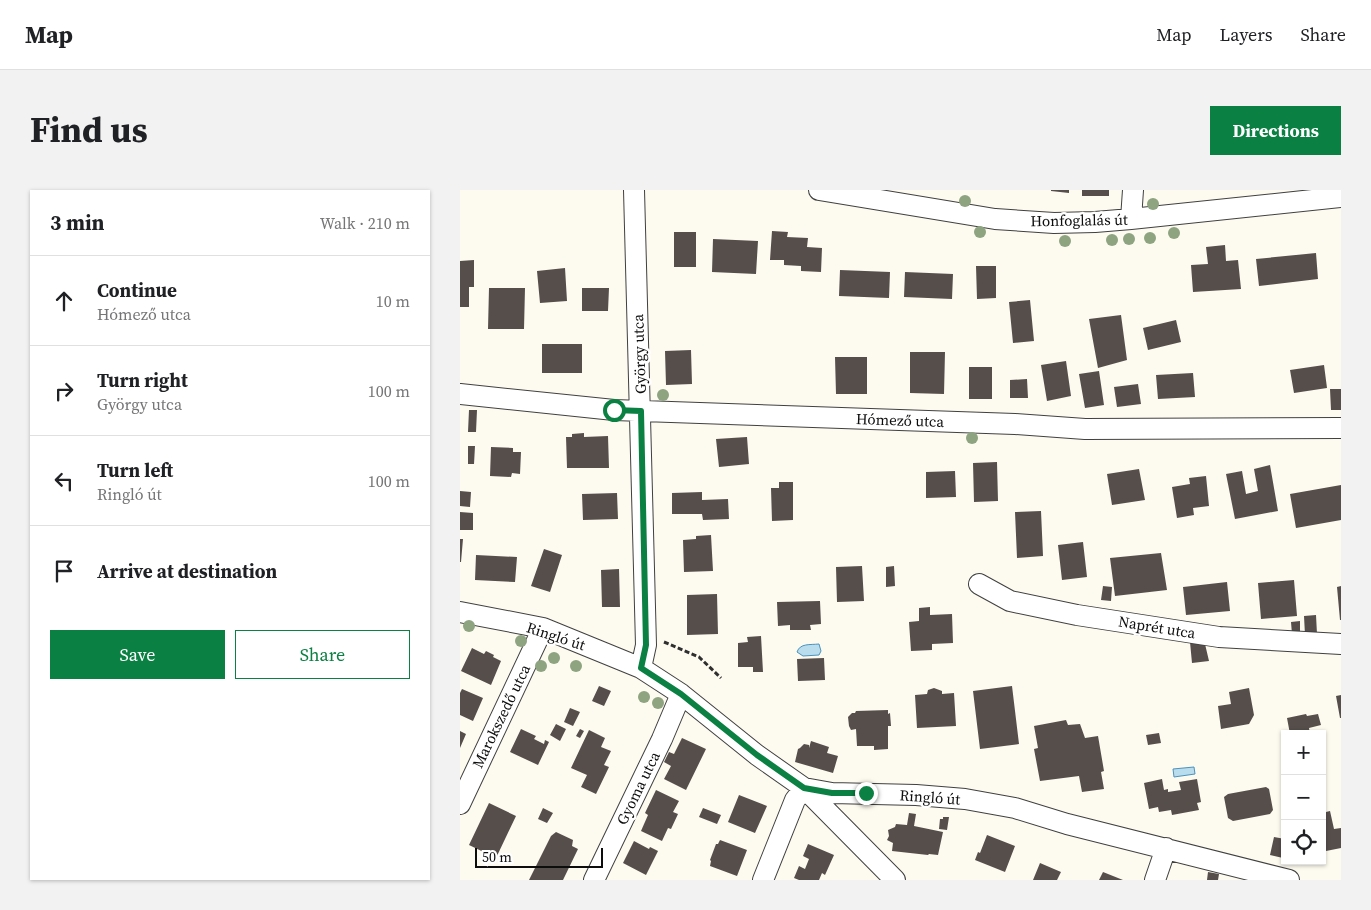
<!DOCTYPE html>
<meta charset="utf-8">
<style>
:root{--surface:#fff;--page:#f2f2f2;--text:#202124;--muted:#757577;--line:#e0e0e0;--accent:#0b8043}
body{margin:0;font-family:"Source Serif 4",serif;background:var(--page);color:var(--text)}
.controls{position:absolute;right:15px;bottom:15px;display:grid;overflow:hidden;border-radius:0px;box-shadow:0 1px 4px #0004}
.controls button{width:45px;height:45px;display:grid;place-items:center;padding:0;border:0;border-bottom:1px solid var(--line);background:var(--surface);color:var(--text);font:25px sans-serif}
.scale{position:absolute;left:15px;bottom:12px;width:128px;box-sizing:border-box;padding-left:5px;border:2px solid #0d0d0d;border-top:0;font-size:14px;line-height:18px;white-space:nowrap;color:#0d0d0d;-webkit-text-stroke:4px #fff;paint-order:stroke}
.stop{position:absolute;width:15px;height:15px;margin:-11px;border:4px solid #0b8043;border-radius:50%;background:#fff}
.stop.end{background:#0b8043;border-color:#fff;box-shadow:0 1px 5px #0008}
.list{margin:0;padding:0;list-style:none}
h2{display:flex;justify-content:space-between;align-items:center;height:65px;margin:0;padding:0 20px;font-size:21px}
h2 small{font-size:16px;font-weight:400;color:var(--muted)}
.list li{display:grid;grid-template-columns:32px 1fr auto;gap:15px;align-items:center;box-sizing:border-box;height:90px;padding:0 20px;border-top:1px solid var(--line)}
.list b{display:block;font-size:19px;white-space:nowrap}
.list p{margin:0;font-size:16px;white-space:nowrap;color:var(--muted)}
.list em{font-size:16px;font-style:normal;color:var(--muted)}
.actions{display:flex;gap:10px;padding:15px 20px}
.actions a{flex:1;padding:11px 0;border:1px solid var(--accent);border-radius:0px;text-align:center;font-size:18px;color:var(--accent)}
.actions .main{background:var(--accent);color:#fff}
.icon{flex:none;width:28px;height:28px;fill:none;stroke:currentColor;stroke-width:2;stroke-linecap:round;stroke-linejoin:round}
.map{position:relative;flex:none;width:881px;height:690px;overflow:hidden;border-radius:0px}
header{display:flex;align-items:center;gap:30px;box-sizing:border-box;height:70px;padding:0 25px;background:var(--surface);border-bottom:1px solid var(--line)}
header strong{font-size:24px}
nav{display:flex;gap:28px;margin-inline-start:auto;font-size:18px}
.intro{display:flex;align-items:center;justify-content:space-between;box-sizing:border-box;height:120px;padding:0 30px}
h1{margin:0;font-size:35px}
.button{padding:12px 22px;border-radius:0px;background:var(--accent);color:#fff;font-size:18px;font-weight:700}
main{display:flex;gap:30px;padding:0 30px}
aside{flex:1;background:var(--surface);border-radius:0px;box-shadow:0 1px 4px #0004}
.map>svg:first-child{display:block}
.water{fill:#baddee;stroke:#4a93bc}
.building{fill:#554e4b}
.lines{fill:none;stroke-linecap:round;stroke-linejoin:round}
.minor-casing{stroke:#404040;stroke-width:22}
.path{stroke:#2f2f2f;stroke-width:3;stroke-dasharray:5 2.5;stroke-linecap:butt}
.minor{stroke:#fff;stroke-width:20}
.tree{fill:#8ea480}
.route{stroke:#0b8043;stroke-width:6}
.labels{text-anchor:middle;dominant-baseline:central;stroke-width:5;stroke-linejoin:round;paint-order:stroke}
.street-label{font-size:15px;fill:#0d0d0d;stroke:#fff}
</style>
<header>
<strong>Map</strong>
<nav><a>Map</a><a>Layers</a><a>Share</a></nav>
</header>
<div class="intro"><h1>Find us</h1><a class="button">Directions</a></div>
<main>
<aside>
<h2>3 min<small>Walk · 210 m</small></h2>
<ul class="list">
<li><svg class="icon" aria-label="ahead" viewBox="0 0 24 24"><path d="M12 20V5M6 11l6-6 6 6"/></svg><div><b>Continue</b><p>Hómező utca</p></div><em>10 m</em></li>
<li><svg class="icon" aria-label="right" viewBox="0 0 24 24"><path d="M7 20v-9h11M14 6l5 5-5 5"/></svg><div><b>Turn right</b><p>György utca</p></div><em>100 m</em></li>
<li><svg class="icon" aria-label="left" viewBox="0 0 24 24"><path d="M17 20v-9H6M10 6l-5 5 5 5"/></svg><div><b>Turn left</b><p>Ringló út</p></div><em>100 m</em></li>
<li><svg class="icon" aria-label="arrive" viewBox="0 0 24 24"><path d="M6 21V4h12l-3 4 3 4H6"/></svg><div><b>Arrive at destination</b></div></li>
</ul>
<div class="actions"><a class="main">Save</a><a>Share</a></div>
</aside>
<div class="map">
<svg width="881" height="690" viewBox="0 0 881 690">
<rect width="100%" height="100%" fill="#fdfaef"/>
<path class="water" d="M359 454 361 461 359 465 343 466 337 462C340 453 350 455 359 454Z
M734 577 735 584 714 587 713 579Z"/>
<path class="building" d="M591 0H609V3L591 1Z
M622 0H649V6H622Z
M312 41 328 42 327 47 348 48 347 57 362 58 361 82 341 81V76L324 75V70H310Z
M214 42H236V77H214Z
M253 49 298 51 296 84 252 82Z
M765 55 766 71 778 70 781 99 733 102 731 75 748 74 746 57Z
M856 63 858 89 799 96 796 69Z
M14 70V97H9V117H0V71Z
M516 76H536V108L517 109Z
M105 78 107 111 80 113 77 81Z
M380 80 430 82 429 108 379 106Z
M445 82 493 84 492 109 444 107Z
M29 98H65L64 139H28Z
M122 98H149L148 121H122Z
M570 110 574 151 553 153 549 112Z
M661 125 667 170 638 178 629 129Z
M716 130 721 152 688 160 683 138Z
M82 154H122V183H82Z
M231 160 232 194 206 195 205 161Z
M450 162H485L484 204 450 203Z
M375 167H407V204H376Z
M606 171 611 206 587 211 581 175Z
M864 175 867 198 834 203 830 180Z
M509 177H532V209H509Z
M639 181 644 215 625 218 619 184Z
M733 183 735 207 698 209 696 185Z
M567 189 568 208H550V190Z
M678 194 681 214 657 217 654 197Z
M870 199H881V220H871Z
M9 220H17L16 242H8Z
M124 243V247L148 246 149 278H107L106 247H112V244Z
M287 247 289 274 259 277 256 249Z
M8 256H15L14 274H8Z
M31 257 53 258V262H61L60 284 52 283 51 287 30 286Z
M537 272 538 311 514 312 513 273Z
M810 275 818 321 775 329 766 284 782 281 786 304 798 301 794 279Z
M679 279 685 310 652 315 647 284Z
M495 281 496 307 466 308V282Z
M746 286 749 316 733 318 734 325 717 328 712 297 730 294 729 288Z
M319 292H333V330L312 331 311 298H319Z
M881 295V330L836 338 830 304Z
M0 301 11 302 10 317 0 316Z
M242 302V310L268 309 269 329 243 330 242 324H212V303Z
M157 303 158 329 123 330 122 304Z
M581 321 583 366 557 368 555 322Z
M0 322 13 323V340H0Z
M251 345 253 381 224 382 223 350 236 349V346Z
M0 349H3L1 372H0Z
M623 352 627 387 602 390 598 355Z
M84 359 102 365 90 402 71 396Z
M701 363 707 400 655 406 650 368Z
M16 365 57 367 55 392 15 390Z
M402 376 404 411 377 412 376 377Z
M434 376 435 396 426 397V377Z
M159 379 160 417H142L141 380Z
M834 390 837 426 801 429 798 393Z
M767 392 770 421 726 425 723 397Z
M643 396 652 397 651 411 641 410Z
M881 396V430H880L877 397Z
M257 404 258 444 227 445V405Z
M360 411 361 434 350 435 351 440H330V435L318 436 317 412Z
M470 417V425L492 424 493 453 472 454V460L451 461 449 432 459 431V418Z
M856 425 857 444 845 445 844 426Z
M840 431V444H832L831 432Z
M301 446 303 482H293V477H278V453L288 452 287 447Z
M730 452 745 454 749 471 732 473Z
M12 458 24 464 26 461 34 465 33 467 41 471 31 495 1 481Z
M364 468 365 490 338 491 337 469Z
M139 496 151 501 144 516 132 511Z
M552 496 559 554 520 559 513 501Z
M474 498 482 501V504L494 503 496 536 457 538 455 505 467 504 468 500Z
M789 498 794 525 789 534 761 539 758 516 771 514 769 502Z
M2 499 23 508 13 531 0 525V503Z
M881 505V528H880L876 506Z
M110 518 120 522 113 536 104 532Z
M428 520V524L430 523 431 536H428V559L414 560V556H397L396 539 391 540 389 536 388 527 392 523H395L396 521Z
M846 524 847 526 858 524 861 535 849 538 850 544H830L827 528Z
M606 530 608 535 620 534 625 548 638 546 644 581 641 582 644 599 622 602 619 586 580 591 574 559 578 558 574 536Z
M96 534 106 539 100 551 90 545Z
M61 539 76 546 74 549 84 554 85 550 89 552 78 575 50 562Z
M120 539 124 541 120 548 116 546Z
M129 540 145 548 141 557 151 561 144 575 149 577 136 604 121 597 127 585 111 578Z
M0 541 6 544 0 558Z
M699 543 701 553 688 555 686 545Z
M222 548 246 559 226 600 204 589 211 576 204 572 209 562 214 564Z
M351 551 369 557 367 563 378 566 373 583 335 572 338 559 340 558 344 554 349 555V558Z
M702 589 704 600 708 599V602L721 600 719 592 737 589 741 612 737 613 739 620 712 625 711 620 699 622 698 617 689 619 684 593Z
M806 597 809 599 813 620 810 624 773 631 768 628 764 607 768 604Z
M196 600 219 611 213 622 218 624 211 639 208 638 202 651 181 641 188 625 185 623Z
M279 605 307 616 295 643 268 632Z
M29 613 56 626 36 668 9 655Z
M83 618 93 623 87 633 78 629Z
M243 618 261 625 257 634 239 627Z
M870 621 874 639 881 638V658L866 661 864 653H862V623Z
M449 623 456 624 454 636 483 642 478 665 469 664 468 665 432 661 433 653 427 650 429 646 428 640 435 637 436 634 447 635Z
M483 627H489L487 640 479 639 480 629H483Z
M96 642 113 650 112 656 118 659 103 690H69L91 646Z
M527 645 555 656 545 682 515 670 518 662 520 663Z
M814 647 825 649 823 668 810 665Z
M260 650 287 660 277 686 250 676 251 671 250 670 256 654H258Z
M174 651 189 659 190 657 198 661 186 685 163 673Z
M348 654 374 665 365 685 362 683 359 690H339L334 688 339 676 345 679 349 669 343 666Z
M580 673 601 682 597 690H573Z
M643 682 663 690H639Z
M748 682 759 684 758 690H747Z"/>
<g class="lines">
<defs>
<path id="minor" d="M174 0 186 455 181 478
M359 0 535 29 594 33 635 32 671 29 881 7
M671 29 673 0
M0 204 154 220 555 234 625 239 881 238
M519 394 550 411 617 425 759 447 881 454
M0 422 83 438 181 478 221 504 297 565 344 598 372 603 456 605 505 609 555 618 607 634 829 690
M0 614 83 438
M134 690 202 549 221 504
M303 690 335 610 344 598 435 690
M695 690 706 658"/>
</defs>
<use href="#minor" class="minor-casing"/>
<path class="path" d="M204 452 239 467 261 488"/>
<use href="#minor" class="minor"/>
</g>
<g class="tree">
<circle cx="505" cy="11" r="6"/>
<circle cx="693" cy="14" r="6"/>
<circle cx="520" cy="42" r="6"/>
<circle cx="714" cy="43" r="6"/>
<circle cx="690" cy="48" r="6"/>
<circle cx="669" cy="49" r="6"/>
<circle cx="652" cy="50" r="6"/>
<circle cx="605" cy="51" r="6"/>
<circle cx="203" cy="205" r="6"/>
<circle cx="512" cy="248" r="6"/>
<circle cx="9" cy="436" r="6"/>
<circle cx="61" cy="451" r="6"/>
<circle cx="94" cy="468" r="6"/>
<circle cx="81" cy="476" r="6"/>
<circle cx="116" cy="476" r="6"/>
<circle cx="184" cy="507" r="6"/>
<circle cx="198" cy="513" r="6"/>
</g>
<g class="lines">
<path class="route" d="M154 220 181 221 186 455 181 478 221 504 297 565 344 598 372 603H406"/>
</g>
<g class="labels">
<g class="street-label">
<text transform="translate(619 30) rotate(-1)">Honfoglalás út</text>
<text transform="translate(179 164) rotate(-92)">György utca</text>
<text transform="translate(440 230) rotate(2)">Hómező utca</text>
<text transform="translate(697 437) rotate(9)">Naprét utca</text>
<text transform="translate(96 446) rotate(18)">Ringló út</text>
<text transform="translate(41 526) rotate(-64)">Marokszedő utca</text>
<text transform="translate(178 598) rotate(-64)">Gyoma utca</text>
<text transform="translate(470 607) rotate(4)">Ringló út</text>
</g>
</g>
</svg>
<div class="controls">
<button>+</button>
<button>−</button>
<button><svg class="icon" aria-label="locate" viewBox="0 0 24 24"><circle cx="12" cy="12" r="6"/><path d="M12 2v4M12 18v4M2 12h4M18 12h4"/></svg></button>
</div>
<div class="scale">50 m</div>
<div class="stop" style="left:154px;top:220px"></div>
<div class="stop end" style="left:406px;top:603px"></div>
</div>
</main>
